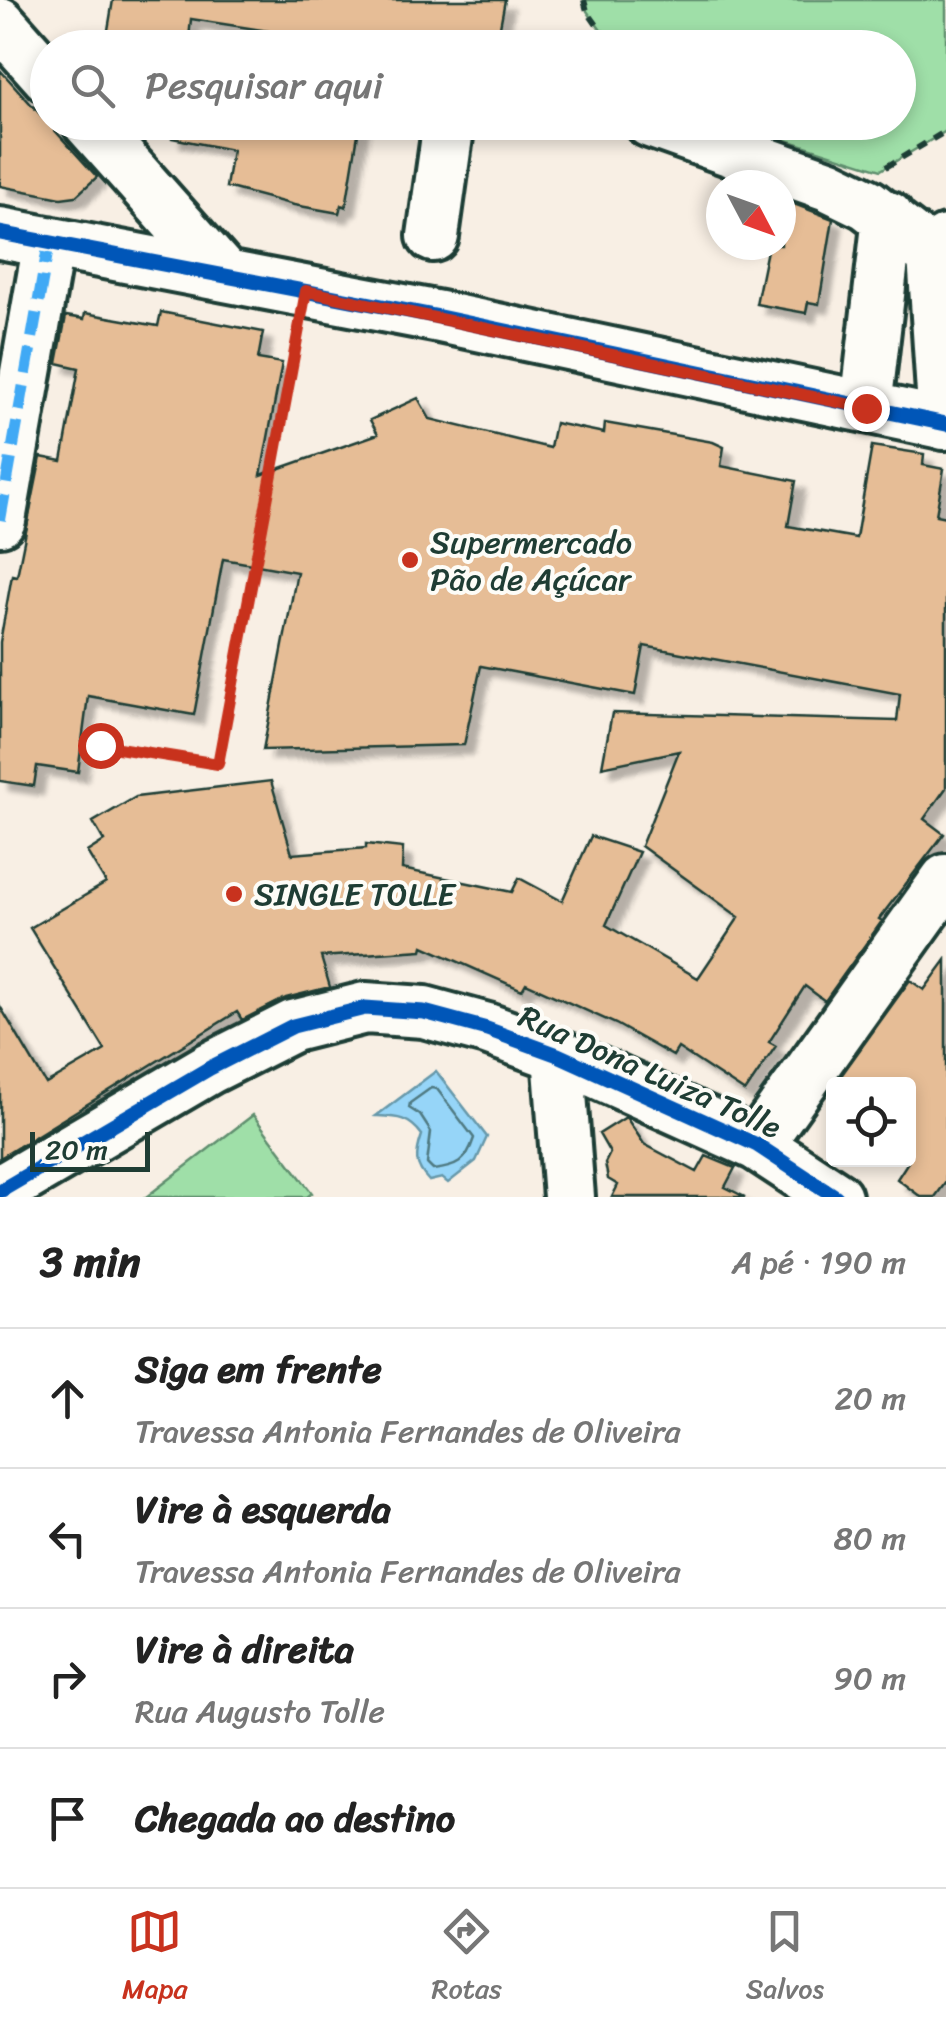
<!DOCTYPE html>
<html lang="pt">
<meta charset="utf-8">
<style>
:root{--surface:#fff;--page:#f6f6f6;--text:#222;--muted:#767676;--line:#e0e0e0;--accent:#c8321e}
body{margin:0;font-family:Sriracha,sans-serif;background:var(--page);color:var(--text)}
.controls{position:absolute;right:30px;bottom:30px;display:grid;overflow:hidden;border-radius:10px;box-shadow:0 5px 15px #0003}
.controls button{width:90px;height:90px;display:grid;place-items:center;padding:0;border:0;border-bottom:2px solid var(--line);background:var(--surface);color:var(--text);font:50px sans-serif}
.compass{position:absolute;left:706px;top:170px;width:90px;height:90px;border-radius:50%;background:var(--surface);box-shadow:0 5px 15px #0003;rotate:131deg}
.scale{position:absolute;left:30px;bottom:25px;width:120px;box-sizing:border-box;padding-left:10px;border:5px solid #1f3d34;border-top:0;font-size:28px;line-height:35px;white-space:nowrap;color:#1f3d34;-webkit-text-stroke:8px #fdfcf7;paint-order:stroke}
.stop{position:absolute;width:30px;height:30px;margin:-22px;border:8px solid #c8321e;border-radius:50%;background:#fff}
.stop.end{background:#c8321e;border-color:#fff;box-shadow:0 2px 10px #0008}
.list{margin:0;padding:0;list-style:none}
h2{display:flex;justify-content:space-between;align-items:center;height:130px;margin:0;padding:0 40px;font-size:42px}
h2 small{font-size:32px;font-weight:400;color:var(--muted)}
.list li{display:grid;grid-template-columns:65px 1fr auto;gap:30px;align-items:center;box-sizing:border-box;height:140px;padding:0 40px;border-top:2px solid var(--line)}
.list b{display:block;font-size:38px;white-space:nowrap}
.list p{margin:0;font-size:32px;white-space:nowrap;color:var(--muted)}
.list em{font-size:32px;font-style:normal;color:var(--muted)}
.icon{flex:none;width:55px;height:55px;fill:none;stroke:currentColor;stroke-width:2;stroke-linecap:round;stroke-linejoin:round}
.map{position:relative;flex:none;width:946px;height:1197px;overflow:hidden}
.search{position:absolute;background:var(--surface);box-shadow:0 5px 15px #0003;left:30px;right:30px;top:30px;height:110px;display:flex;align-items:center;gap:25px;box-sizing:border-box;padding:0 35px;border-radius:55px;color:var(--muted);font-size:38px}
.sheet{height:690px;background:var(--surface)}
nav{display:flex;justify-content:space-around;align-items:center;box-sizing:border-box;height:140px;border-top:2px solid var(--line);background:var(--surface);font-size:28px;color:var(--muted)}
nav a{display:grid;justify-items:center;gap:5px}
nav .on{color:var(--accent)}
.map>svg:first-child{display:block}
.green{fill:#9fdfa8;stroke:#5f8e6e;stroke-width:2.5}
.water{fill:#96d5f8;stroke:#6698aa;stroke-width:2.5}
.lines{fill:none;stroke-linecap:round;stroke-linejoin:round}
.shore{stroke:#4f7a82;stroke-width:2.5}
.building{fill:#e6bd96;stroke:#1f3d34;stroke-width:2.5;filter:url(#shadow)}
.minor-casing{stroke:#1f3d34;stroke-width:58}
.path{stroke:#1f3d34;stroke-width:6;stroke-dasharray:10 8;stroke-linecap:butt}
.minor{stroke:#fdfcf7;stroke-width:50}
.quiet{stroke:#3fa9f5;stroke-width:12;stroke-dasharray:25 12;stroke-linecap:butt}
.cycleway-casing{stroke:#fdfcf7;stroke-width:21}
.cycleway{stroke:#0057b8;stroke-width:15}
.route{stroke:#c8321e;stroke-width:12}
.poi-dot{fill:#c8321e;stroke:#fdfcf7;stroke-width:4}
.labels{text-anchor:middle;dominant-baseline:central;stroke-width:8;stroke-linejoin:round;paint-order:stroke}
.poi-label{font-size:32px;fill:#1f3d34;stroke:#fdfcf7;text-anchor:start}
.street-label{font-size:32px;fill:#1f3d34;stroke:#fdfcf7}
</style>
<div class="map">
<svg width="946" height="1197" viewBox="0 0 946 1197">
<defs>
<filter id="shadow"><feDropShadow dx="9" dy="9" stdDeviation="2.5" flood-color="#0004"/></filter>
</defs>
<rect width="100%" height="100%" fill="#f8efe4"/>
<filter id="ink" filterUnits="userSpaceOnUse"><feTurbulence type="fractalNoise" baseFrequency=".01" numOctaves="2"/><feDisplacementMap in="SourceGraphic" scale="20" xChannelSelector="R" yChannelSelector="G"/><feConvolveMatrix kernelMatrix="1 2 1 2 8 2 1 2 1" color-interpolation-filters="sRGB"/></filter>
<g filter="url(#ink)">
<path class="green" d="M584 0H946V131L881 170 733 123 898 122V48L613 47 587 11Z
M253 1115 312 1193 307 1197H146Z"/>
<path class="water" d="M436 1071 487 1137 476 1161 448 1183 442 1178 429 1181C414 1165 415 1156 422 1135 409 1117 397 1117 376 1116Z"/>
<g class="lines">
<path class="shore" d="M431 1088 437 1089 474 1138C466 1163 457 1167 433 1170L427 1164 431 1132 420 1115 409 1108 410 1103Z"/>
</g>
<path class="building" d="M113 0H505L496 48H378L191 19 188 48H105Z
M0 70 97 177 76 196 61 198 0 186Z
M173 122H360L346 207 341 205 339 213 294 205 226 187 232 150 172 138Z
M781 199 833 219 819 304 808 302 806 313 756 304 768 245H781Z
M161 312 263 332 258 359 282 363 261 475 378 434 370 420 418 398 430 419 550 448 555 423 604 433 605 423 713 442 724 447 721 466 796 481 788 526 856 538 872 446 924 454 923 465 944 469 936 515 946 517V788L924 819 944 834 879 919 882 921 825 1001 805 986 769 1042 776 1046 745 1092 678 1048 673 1056 616 1024 526 983 522 990 423 946 422 950 321 957 330 987 286 998 242 1020 237 1012 0 1158V1006L46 1084 105 1050 30 928 106 883 87 852 104 841 93 822 136 797 271 781 292 854 366 848V844L403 848 402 869 512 892 519 878 562 901 591 836 639 852 606 925 698 978 739 917 641 846 679 751 602 767 612 713 897 721 900 694 644 646 635 695 481 666 464 745 263 750 297 572 223 559 194 715 88 696 78 772 37 766 34 786 0 781V642L12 575 17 576 41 457 62 461 79 368 57 363 66 316 84 319 85 313 158 326Z
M946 960V1182L935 1197H921L897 1179 908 1162V1084H835L910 980 924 990Z
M626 1117 644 1144 697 1172 706 1156 735 1168 725 1187 745 1197H612L618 1185 608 1179 605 1163 610 1153 599 1134Z"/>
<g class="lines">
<defs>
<path id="minor" d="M0 23 48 77
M88 122 222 273
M650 122 828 185 867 204 933 255
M0 233 440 317 946 424
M433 236 449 122
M866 407 888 217
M944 424 933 255 946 241
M0 520 49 242
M558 1055 569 1197
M757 1145 946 880
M0 1191 210 1068 293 1026 365 1008 424 1012 487 1029 558 1055 757 1145 836 1197"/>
</defs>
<use href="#minor" class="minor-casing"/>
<path class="path" d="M584 0 587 11 613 48
M886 167 946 131
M100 745 218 763 299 332"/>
<use href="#minor" class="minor"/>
<path class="quiet" d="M0 520 49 242"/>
<defs>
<path id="cycleway" d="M0 233 440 317 946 424
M0 1191 210 1068 293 1026 365 1008 424 1012 487 1029 558 1055 757 1145 836 1197"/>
</defs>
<use href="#cycleway" class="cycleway-casing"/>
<use href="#cycleway" class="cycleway"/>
</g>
</g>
<g class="lines" filter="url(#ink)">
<path class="route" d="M100 745 218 764 306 291 866 408"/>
</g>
<g class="poi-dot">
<circle cx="410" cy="560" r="10"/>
<circle cx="234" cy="894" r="10"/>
</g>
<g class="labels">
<g class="poi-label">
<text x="430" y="542">Supermercado<tspan x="430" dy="37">Pão de Açúcar</tspan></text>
<text x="254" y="894">SINGLE TOLLE</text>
</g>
<g class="street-label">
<text transform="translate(650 1072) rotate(24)">Rua Dona Luiza Tolle</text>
</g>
</g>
</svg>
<div class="controls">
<button><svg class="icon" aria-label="locate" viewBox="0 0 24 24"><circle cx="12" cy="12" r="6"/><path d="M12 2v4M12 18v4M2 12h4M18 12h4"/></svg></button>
</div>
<svg class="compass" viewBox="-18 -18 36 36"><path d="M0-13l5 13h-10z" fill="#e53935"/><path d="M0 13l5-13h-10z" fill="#767676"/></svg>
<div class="scale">20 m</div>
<div class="stop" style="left:100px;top:745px"></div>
<div class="stop end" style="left:866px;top:408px"></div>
<div class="search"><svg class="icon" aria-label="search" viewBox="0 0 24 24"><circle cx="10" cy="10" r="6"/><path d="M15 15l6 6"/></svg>Pesquisar aqui</div>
</div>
<section class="sheet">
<h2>3 min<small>A pé · 190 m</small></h2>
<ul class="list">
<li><svg class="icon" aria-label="ahead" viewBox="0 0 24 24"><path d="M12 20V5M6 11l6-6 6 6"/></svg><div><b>Siga em frente</b><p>Travessa Antonia Fernandes de Oliveira</p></div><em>20 m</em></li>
<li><svg class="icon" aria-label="left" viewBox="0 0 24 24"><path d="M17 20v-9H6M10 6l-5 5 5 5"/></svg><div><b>Vire à esquerda</b><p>Travessa Antonia Fernandes de Oliveira</p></div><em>80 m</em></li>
<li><svg class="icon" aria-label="right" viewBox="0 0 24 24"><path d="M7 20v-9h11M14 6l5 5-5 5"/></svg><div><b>Vire à direita</b><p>Rua Augusto Tolle</p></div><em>90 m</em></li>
<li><svg class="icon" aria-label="arrive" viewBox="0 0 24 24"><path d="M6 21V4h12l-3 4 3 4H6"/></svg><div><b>Chegada ao destino</b></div></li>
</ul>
</section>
<nav>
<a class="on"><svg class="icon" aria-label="map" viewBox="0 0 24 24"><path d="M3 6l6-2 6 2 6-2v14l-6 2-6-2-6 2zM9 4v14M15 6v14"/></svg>Mapa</a>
<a><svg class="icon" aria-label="directions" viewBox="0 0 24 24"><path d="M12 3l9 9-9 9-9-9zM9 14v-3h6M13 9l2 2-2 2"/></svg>Rotas</a>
<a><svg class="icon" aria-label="saved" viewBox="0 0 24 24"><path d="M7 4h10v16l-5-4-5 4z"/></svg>Salvos</a>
</nav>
